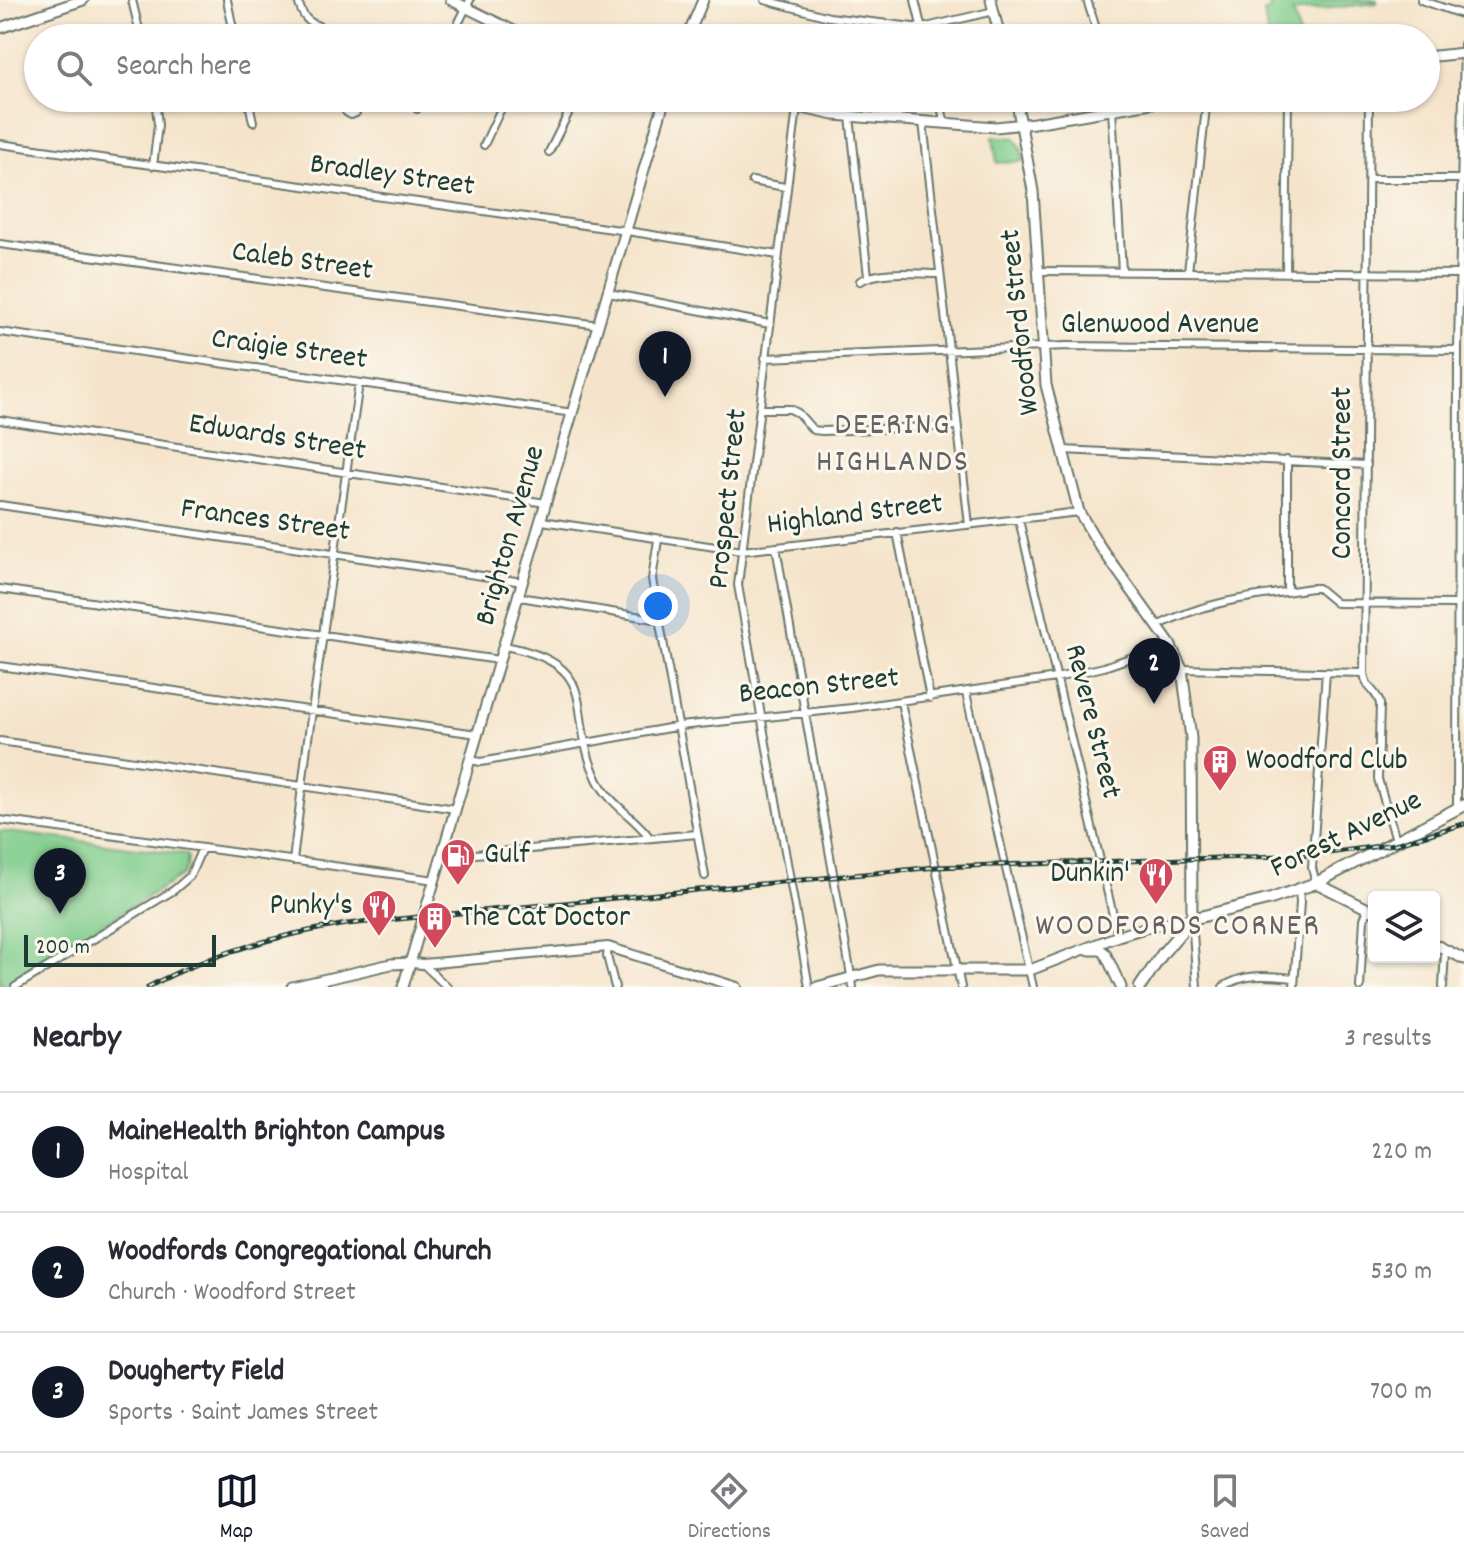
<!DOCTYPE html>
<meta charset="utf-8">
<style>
:root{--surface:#fff;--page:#f7f7f7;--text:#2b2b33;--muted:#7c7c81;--line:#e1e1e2;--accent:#111827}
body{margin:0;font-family:Dekko,sans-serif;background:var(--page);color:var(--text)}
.controls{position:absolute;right:24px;bottom:24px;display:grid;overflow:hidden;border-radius:8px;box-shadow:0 2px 6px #0004}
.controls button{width:72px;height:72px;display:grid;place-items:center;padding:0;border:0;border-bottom:2px solid var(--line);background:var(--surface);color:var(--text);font:40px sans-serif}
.scale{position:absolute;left:24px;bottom:20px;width:192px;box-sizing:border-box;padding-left:8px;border:4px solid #1f3d34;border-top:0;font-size:22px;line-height:28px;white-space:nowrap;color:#1f3d34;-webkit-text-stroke:6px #fbf7ec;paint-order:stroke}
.you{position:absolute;left:658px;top:606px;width:28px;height:28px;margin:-20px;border:6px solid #fff;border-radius:50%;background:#1a73e8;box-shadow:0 0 0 12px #1a73e833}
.badge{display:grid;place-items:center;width:52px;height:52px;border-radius:50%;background:var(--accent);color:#fff;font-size:26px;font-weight:700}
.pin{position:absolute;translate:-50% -66px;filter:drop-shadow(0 2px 4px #0008)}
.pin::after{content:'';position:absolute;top:42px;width:28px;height:24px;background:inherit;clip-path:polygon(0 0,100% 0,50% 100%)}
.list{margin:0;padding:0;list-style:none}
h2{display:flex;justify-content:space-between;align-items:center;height:104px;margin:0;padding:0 32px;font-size:34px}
h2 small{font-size:26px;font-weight:400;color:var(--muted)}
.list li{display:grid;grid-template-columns:52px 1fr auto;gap:24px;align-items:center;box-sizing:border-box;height:120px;padding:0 32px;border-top:2px solid var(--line)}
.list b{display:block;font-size:30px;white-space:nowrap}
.list p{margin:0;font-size:26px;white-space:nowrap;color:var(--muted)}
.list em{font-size:26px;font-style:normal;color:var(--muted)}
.icon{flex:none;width:44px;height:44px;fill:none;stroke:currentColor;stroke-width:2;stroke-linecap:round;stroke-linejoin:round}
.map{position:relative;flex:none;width:1464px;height:987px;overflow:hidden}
.search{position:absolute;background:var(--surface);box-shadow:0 2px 6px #0004;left:24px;right:24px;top:24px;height:88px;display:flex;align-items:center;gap:20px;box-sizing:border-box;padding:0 28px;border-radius:44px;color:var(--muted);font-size:30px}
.sheet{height:464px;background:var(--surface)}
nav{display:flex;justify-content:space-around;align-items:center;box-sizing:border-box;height:112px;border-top:2px solid var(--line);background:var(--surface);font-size:22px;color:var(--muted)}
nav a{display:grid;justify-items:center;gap:4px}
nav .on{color:var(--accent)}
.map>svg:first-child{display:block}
.green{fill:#7ecc8b;stroke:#4e8460;stroke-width:2}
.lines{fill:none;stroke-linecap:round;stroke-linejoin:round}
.minor-casing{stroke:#6a7769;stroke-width:10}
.tertiary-casing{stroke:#6a7769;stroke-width:12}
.secondary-casing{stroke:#6a7769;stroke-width:13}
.trunk-casing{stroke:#6a7769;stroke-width:14}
.minor{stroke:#fff;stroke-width:6}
.tertiary{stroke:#fff;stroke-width:8}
.secondary{stroke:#fff;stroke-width:9}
.trunk{stroke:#fff;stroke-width:10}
.rail-casing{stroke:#1f3d34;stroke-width:5}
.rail{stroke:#fbf7ec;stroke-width:2;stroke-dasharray:6;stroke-linecap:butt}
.labels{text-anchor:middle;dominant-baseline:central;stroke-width:6;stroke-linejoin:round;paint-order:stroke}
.street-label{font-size:30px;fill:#1f3d34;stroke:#fbf7ec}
.poi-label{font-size:30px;fill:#1f3d34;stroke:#fbf7ec;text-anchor:start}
.neighbourhood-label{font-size:32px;letter-spacing:2px;fill:#666164;stroke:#fbf7ec}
</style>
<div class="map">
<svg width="1464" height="987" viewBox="0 0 1464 987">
<rect width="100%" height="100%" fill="#fbf7ec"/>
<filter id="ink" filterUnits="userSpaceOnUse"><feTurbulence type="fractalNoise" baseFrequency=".0125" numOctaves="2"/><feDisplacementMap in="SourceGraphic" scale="16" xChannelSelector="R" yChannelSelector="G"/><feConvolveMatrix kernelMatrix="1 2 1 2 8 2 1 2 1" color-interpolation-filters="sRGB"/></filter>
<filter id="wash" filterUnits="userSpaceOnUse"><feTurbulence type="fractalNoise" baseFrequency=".006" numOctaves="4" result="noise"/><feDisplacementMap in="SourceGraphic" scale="32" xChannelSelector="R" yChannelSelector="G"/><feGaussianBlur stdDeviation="1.8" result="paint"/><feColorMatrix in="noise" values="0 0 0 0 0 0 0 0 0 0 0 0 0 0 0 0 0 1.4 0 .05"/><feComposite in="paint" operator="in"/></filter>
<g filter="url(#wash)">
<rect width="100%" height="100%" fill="#f5e4cb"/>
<path class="green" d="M1269 0H1377V3L1292 12 1295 16 1300 38H1268L1264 12 1270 11Z
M993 136 1015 138 1021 147 1024 161 997 163Z
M0 831 186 854 188 857 187 868 183 875 0 987Z"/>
</g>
<g filter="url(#ink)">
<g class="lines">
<defs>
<path id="minor" d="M132 0 141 38
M227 0 235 38
M298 0C305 31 320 20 337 38
M765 0 829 17 922 28 994 11
M915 0 924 38
M1087 0 1099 38
M1421 0 1464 15
M451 38 470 0
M248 98 253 122
M342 98 346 104V112L351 115 356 113 358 107 356 103 351 101 346 104
M939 98 945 124
M1369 98 1364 673C1366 690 1377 690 1380 704L1378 779 1396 840
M797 108 738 585 809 987
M417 109 422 98
M1112 110 1122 271
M850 117 868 276
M923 122 969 525
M0 144 627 231 778 255
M484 145 506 98
M549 152 576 98
M153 166 158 125 155 98
M1369 179H1460
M752 181 785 187
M0 244 599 325
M1038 271 1459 274
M1188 272 1207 98
M1286 273 1288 98
M860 281C882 269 914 274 940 274
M609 293 770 324
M0 332 573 413
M765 358 1067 346 1458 350
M761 409H790L798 413 813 430 822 431 957 426
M0 420 546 503
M1063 450 1367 465
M0 505 523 582
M1019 520 1118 936
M542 521 742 551 1079 512
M897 532 930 698
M658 540 652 579 705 876
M776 547 853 987
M0 589 499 660
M1287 592V460
M520 597 660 620
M1157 626C1211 599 1254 597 1312 588H1318L1336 603 1456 604
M505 646C607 666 564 710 597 779 609 804 635 817 650 838
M0 666 477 734
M1182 669 1364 673
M966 693 1033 987
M901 702 961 987
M0 741 456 809
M470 760 481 762 680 726 852 708 1056 678 1104 667 1170 644
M1457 808 1458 350 1464 44
M0 820 435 880
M442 857 697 834
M293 861 307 746 359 383
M1316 883 1312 868 1326 672
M1192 919 1197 987
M608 947 607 956 615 987
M423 964 447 987
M15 987 174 890 190 876 202 848
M1223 987C1245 972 1269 976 1294 978
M1294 987 1300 902 1299 890
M1360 987 1364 919 1368 909
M1443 987 1445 950"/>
<path id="tertiary" d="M411 963 423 964 608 947 737 987"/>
<path id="secondary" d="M451 0 528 38
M991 0 1000 38
M0 28 83 0
M687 38 703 0
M1426 57 1464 53
M757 98 834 115 996 127 1034 123 1180 98
M1316 883 1374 912
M1434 944 1464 959
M1090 950H1101L1105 953 1121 987
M292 987 391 964 411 963
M403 987 665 98
M817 987 879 970H1030L1118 936 1155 925 1192 919 1191 738 1182 669 1170 644 1099 545 1079 512 1046 385 1033 191 1016 98"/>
<path id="trunk" d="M1140 987 1163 953 1192 919 1271 899 1316 883 1464 805"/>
</defs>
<use href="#minor" class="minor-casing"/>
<use href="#tertiary" class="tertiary-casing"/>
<use href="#secondary" class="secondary-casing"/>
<use href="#trunk" class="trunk-casing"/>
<use href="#minor" class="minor"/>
<use href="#tertiary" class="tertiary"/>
<use href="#secondary" class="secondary"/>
<use href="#trunk" class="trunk"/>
<defs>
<path id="rail" d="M148 987C211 953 277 935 347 924L936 867 1313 855 1395 844 1464 824"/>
</defs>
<use href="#rail" class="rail-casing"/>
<use href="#rail" class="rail"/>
</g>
</g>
<defs>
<symbol id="building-pin" viewBox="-11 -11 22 30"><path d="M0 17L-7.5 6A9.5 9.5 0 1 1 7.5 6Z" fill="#d1495b" stroke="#fbf7ec"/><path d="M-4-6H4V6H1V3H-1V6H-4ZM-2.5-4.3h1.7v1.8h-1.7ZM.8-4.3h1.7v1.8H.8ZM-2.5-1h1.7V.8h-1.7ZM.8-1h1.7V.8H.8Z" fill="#fff"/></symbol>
<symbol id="fuel-pin" viewBox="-11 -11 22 30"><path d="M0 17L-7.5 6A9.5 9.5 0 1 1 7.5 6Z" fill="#d1495b" stroke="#fbf7ec"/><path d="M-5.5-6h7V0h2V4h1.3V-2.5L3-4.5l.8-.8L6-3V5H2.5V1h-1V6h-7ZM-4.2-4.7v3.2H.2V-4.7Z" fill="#fff"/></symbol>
<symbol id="restaurant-pin" viewBox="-11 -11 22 30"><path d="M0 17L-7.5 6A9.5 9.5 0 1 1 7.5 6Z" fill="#d1495b" stroke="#fbf7ec"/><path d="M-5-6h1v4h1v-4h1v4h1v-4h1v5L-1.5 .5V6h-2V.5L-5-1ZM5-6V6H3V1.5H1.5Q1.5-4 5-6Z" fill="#fff"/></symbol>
</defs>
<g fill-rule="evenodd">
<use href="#building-pin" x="1200" y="742" width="40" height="54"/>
<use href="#fuel-pin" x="438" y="836" width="40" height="54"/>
<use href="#restaurant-pin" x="1136" y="855" width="40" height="54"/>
<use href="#restaurant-pin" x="359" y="887" width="40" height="54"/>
<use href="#building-pin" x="415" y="899" width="40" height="54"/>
</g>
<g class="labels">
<g class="street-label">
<text transform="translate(392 177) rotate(8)">Bradley Street</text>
<text transform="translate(302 263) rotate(8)">Caleb Street</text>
<text transform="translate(1022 322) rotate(-96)">Woodford Street</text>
<text x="1160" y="326">Glenwood Avenue</text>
<text transform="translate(289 351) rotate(8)">Craigie Street</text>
<text transform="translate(277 439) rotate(9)">Edwards Street</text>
<text transform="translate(1344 473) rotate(-90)">Concord Street</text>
<text transform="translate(730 499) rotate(-84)">Prospect Street</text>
<text transform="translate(855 516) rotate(-7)">Highland Street</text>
<text transform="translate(265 522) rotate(8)">Frances Street</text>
<text transform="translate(512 536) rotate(-74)">Brighton Avenue</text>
<text transform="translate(819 688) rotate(-6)">Beacon Street</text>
<text transform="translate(1091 722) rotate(76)">Revere Street</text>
<text transform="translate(1347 836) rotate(-26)">Forest Avenue</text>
</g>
<g class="poi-label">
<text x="1246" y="762">Woodford Club</text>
<text x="484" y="856">Gulf</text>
<text x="1130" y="875" text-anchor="end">Dunkin'</text>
<text x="353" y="907" text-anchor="end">Punky's</text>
<text x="461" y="919">The Cat Doctor</text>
</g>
<g class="neighbourhood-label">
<text x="893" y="427">DEERING<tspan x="893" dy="37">HIGHLANDS</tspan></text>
<text x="1178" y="928">WOODFORDS CORNER</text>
</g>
</g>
</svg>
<div class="controls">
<button><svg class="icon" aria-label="layers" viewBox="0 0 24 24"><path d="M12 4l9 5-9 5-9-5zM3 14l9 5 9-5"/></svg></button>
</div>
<div class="scale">200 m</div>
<div class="you"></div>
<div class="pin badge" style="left:665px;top:397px">1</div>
<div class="pin badge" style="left:1154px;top:704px">2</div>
<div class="pin badge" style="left:60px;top:914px">3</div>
<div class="search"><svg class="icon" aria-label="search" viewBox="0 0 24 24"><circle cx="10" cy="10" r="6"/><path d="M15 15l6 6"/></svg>Search here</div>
</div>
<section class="sheet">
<h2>Nearby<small>3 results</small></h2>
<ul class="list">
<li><span class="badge">1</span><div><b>MaineHealth Brighton Campus</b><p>Hospital</p></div><em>220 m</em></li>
<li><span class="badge">2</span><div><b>Woodfords Congregational Church</b><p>Church · Woodford Street</p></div><em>530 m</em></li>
<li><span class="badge">3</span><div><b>Dougherty Field</b><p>Sports · Saint James Street</p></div><em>700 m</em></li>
</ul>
</section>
<nav>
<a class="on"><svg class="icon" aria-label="map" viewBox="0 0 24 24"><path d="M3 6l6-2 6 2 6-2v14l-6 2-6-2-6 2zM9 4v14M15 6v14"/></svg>Map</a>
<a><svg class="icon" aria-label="directions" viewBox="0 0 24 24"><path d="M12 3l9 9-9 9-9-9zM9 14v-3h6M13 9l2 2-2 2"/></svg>Directions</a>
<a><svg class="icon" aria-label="saved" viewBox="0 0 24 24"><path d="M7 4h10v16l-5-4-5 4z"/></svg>Saved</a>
</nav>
